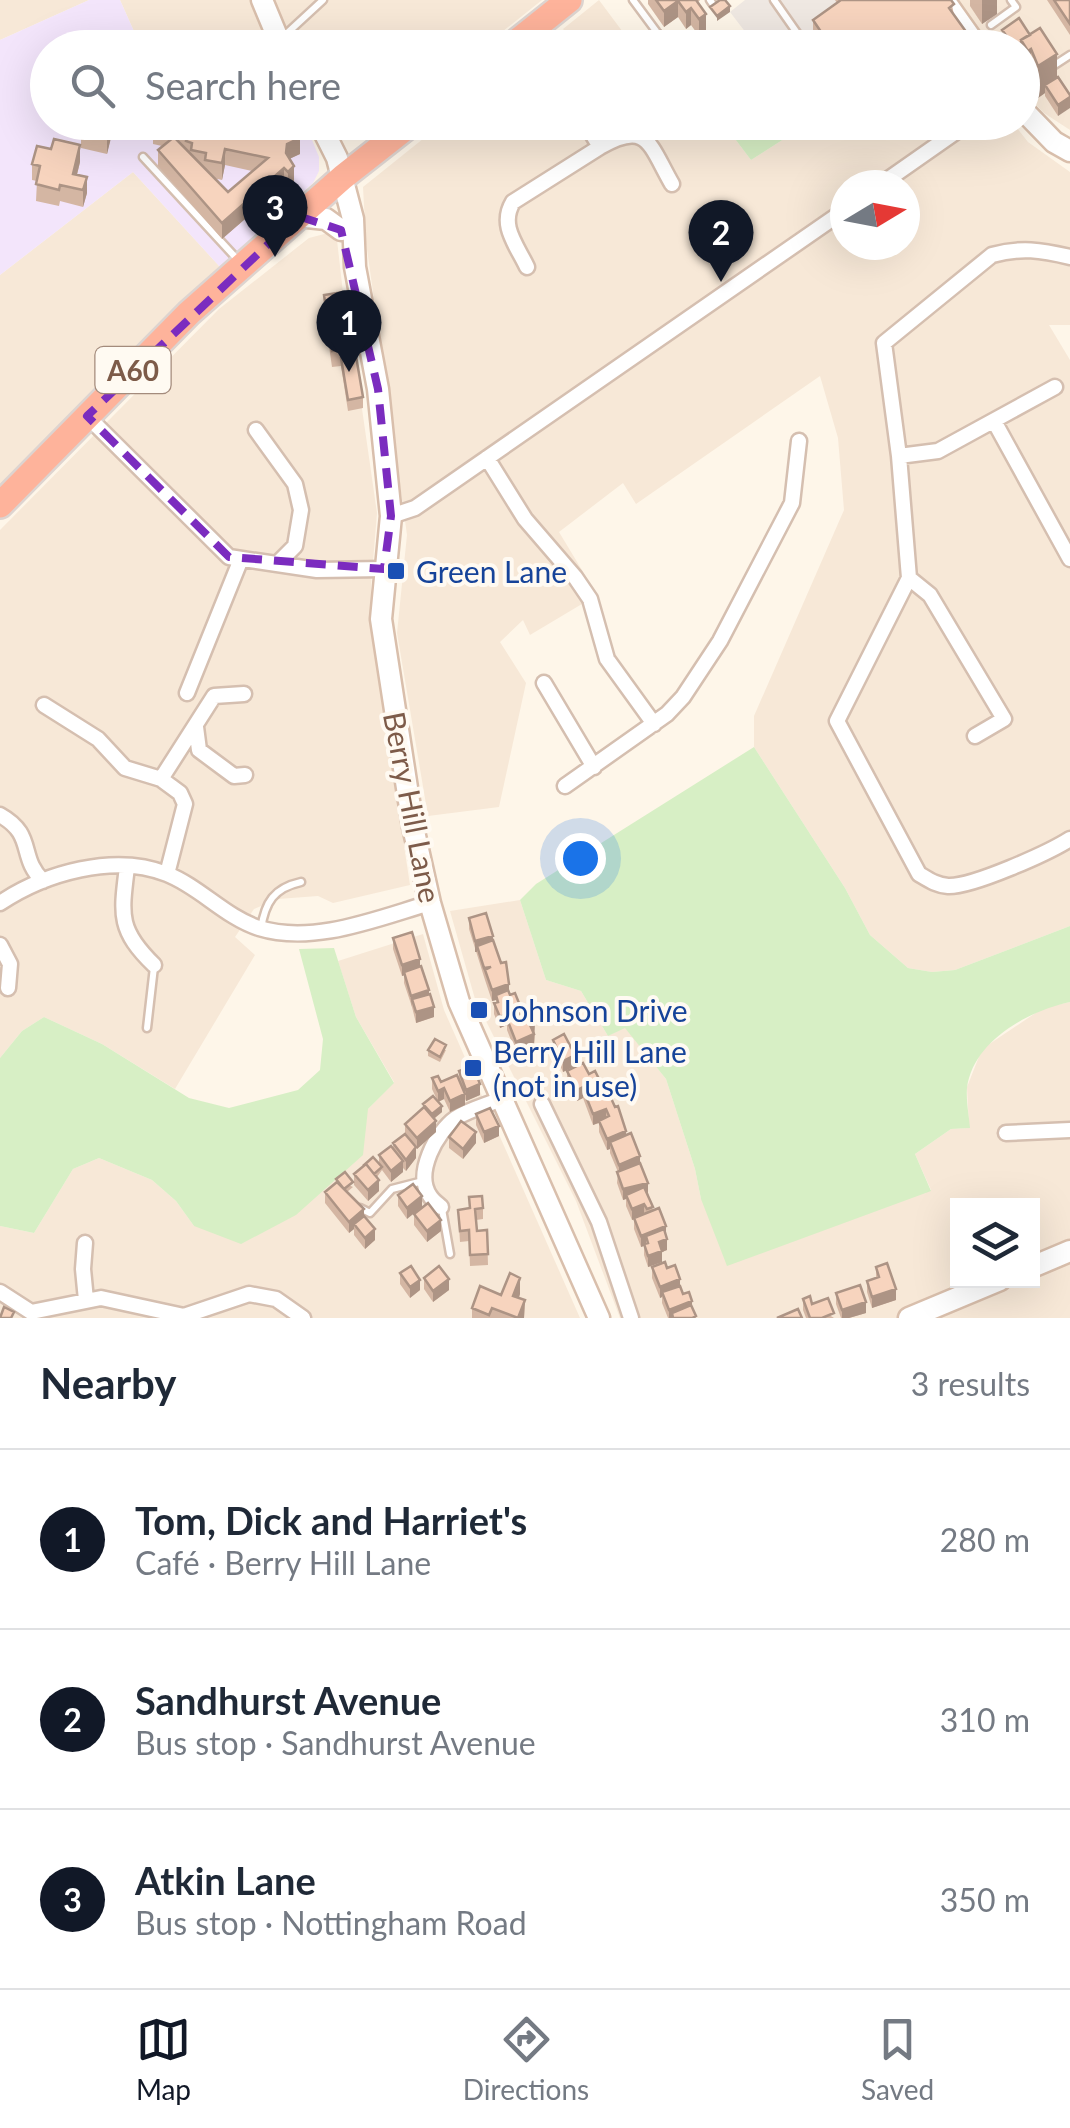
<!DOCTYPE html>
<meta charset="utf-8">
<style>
:root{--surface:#fff;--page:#f2f2f3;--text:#1f2937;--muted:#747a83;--line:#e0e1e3;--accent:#111827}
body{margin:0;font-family:Lato,sans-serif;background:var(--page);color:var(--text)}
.controls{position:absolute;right:30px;bottom:30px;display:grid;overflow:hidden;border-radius:0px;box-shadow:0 10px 40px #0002}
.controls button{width:90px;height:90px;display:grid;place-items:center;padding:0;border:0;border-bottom:2px solid var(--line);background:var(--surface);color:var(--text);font:50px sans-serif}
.compass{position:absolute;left:830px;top:170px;width:90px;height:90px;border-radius:50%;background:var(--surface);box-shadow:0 10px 40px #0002;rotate:80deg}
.you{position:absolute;left:580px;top:858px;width:35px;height:35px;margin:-25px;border:8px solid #fff;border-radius:50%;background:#1a73e8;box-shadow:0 0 0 15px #1a73e833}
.badge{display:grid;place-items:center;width:65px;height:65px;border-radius:50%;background:var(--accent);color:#fff;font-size:32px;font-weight:700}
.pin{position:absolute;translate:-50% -82px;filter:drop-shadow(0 2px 5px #0008)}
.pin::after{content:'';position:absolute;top:52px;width:35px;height:30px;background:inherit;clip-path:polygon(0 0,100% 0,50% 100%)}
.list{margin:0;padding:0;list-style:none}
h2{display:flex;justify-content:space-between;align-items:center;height:130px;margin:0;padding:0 40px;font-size:42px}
h2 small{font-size:32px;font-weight:400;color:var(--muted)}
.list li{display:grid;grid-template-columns:65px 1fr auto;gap:30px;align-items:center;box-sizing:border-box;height:180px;padding:0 40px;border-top:2px solid var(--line)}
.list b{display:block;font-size:38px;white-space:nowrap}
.list p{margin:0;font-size:32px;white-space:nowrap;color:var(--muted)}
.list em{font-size:32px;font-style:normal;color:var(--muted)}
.icon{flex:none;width:55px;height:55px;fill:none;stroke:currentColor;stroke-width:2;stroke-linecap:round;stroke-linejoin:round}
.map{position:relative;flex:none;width:1070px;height:1318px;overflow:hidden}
.search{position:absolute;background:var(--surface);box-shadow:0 10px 40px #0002;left:30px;right:30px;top:30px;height:110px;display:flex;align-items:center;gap:25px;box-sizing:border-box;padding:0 35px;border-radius:55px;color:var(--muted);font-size:38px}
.sheet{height:670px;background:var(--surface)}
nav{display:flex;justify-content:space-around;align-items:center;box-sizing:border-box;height:140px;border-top:2px solid var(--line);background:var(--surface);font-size:28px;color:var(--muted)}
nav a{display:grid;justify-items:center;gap:5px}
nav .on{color:var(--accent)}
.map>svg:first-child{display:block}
.residential{fill:#f7e8d7;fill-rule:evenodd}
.industrial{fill:#efe8e2}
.education{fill:#f3e5fb}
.green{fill:#d7efc5}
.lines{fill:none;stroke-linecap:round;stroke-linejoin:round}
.lane-casing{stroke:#d5bfb0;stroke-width:11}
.street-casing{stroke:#d5bfb0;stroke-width:19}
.secondary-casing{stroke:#d9bfac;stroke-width:25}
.highway-casing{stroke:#ddd4d0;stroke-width:30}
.lane{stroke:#fff;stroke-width:6}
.street{stroke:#fff;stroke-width:14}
.secondary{stroke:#fff;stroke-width:20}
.highway{stroke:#feb39b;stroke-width:25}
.wall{fill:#d4b6a3;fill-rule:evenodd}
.shaded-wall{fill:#ad9485}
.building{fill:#f7d4be;stroke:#ad9485;stroke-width:2.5}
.marked{fill:none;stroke:#7b2cbf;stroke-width:8;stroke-dasharray:20 12;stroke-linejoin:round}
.transit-dot{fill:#1a4fb4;stroke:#fffaf2;stroke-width:4}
.labels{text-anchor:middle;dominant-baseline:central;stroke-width:8;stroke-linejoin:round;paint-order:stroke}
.shield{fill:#fffaf2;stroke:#a48b7c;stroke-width:2.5}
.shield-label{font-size:28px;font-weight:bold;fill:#7d5b49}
.transit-label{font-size:30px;fill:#164399;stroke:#fffaf2;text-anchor:start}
.street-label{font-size:30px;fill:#7d5b49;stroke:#fffaf2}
</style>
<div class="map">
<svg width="1070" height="1318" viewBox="0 0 1070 1318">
<rect width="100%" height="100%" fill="#fef6e9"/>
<path class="residential" d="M0 0H89L0 40Z
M120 0H542L482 48 307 47 301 36 277 47H141Z
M599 0 634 47H577L563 29Z
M958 0H1070V130L1044 113 1023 91 1022 48 990 47Z
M444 122H605L608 125 612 122 723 123 751 160 809 123H923L932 134 949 123H1013L1028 142 1070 172V325H1049L1070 360V926L955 970 932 972 908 968 870 935 845 888 754 747V716L844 510 838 438 820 376 636 504 623 483 559 532 597 595 530 635 523 620 500 642 526 683 499 807 428 816 397 633 407 535 366 242 363 187ZM845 185H905V245H845Z
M133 172 220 267 0 487V275Z
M336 231 351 364 356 367 377 513 371 586 373 641 410 885 333 903 318 896 278 899 254 909 235 937 255 955 175 1089 102 1044 44 1017 22 1031 0 1058V530L219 309 309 238Z
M520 900 546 980 581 991 608 1036 625 1027 666 1079 695 1169 701 1199 931 1190 915 1154 951 1129 969 1128 967 1087 982 1049 1043 1008 1070 1002V1318H620L576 1201 475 999 450 911ZM958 1206H1032V1280H958Z
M423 934 444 1010 580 1318H0V1226L34 1233 73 1169 99 1158 152 1180 176 1201 194 1226 368 1109 394 1082 356 1017 338 961Z"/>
<path class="industrial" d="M745 0H935L965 47H746L753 42 730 12Z"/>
<path class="education" d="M89 0H120L141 47 48 48V122L305 123 319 157V171L313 183 220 267 133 172 0 275V40Z"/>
<path class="green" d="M723 123H753L764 139 787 123H809L751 160Z
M754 747 845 888 870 935 908 968 932 972 955 970 1070 926V1002C1028 1011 973 1041 967 1088 966 1101 969 1116 970 1128L951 1129 915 1154 931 1191 727 1266 701 1199 695 1169 666 1079 625 1028 608 1036 581 991 546 980 520 900 536 884Z
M334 948 356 1017 394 1083 368 1109 363 1155 296 1215 241 1244 194 1226 176 1201 152 1180 99 1158 73 1169 34 1233 0 1226V1058L22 1031 44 1017 102 1044 189 1098 229 1108 298 1090 320 1070 323 1039 299 949Z"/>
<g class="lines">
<defs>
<path id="lane" d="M633 0 656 31
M710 0 712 3
M774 0 802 40
M991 25 1016 7 1011 0
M284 36 323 0
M1050 68 1070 55
M143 157 237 259
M261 929C265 902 274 888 301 882
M147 1028 154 967
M360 1208 370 1213 392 1189 423 1181
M442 1209 450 1254"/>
<path id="street" d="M585 122 600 147C648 120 649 144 672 184
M880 185 970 122
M1070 257C1041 250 1021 247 992 255L884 343 899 456 909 578 837 721 919 874C929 880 936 885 948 886 972 887 1048 853 1070 839
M527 267C516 244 499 225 513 202L600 147
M87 416 229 557 317 570 384 569
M994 421 1070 559
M256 430 295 484 301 510 295 546 277 564
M899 456 938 451 1055 387
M487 458 525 519 575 577 590 599 607 659 654 724
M391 516 415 508 845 210
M909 578 930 595 1004 719 975 736
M544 683 594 767
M187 693 241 559
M44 705 98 739 125 768 161 779
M196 727 199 750 234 776 245 775
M565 786 667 714 683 697 720 641 792 503 799 441
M0 815C36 835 18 857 43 881
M127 867C121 915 118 930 154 965
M167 874 185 804 180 793 161 779 214 696 244 694
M0 903C45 873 114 853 167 874 200 887 225 917 259 928 314 945 378 918 430 903
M0 945 10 964 8 988
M542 1104 599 1222 631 1318
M1006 1133 1070 1130
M441 1207C438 1204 433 1201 430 1196 414 1174 436 1132 456 1118 468 1110 487 1105 501 1099
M85 1243 83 1269 86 1300
M0 1292 31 1312 101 1298 184 1316 249 1294 276 1299 303 1318"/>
<path id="secondary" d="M262 0 282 48
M944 0 978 48
M1022 109 1054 142 1070 151
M319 122 337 158 353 219 355 267 378 389 391 516 381 619 413 827 430 903 459 1002 599 1318
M298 216 326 219 341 230
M1032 1267 1070 1251
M909 1318 1000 1280"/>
<path id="highway" d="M509 48 569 0
M0 505 189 313 343 177 413 122"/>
</defs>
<use href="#lane" class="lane-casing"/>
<use href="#street" class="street-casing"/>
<use href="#secondary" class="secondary-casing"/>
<use href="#highway" class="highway-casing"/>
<use href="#lane" class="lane"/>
<use href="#street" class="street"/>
<use href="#secondary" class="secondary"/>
<use href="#highway" class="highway"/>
</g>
<path class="wall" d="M648 0H700L698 2 706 31 699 36 691 25 686 29 678 17 664 27 648 4Z
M835 0H951L954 15 972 48H818L813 41V20L837 3Z
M970 0H997V14L982 24 970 6Z
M1047 0H1070V35Z
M1019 18 1057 78 1070 95 1058 116 1045 96V93L1038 98 1031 80 1028 82 1022 74V48H1007L1002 41V30Z
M114 122 107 154 81 148V132Z
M261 122H293L300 154 289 159 294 183 288 188 284 185 222 239 158 166V150L162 146 153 144V128L263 126ZM225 165 252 171 228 192 213 178 222 180Z
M80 162 77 175 87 193 83 207 60 201 59 206 36 201 37 181 32 180V164Z
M324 295 351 348V357L363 397V408L348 411 341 366 332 367 324 311Z
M469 918 493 940 509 992 535 1034 534 1045 516 1053 507 1030V1025L500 1028 494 1014V1003H496V1000L492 1001 485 980 469 929Z
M393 938 420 967 434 1017 416 1023 412 1007 404 983V975L402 976 393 949Z
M553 1040 575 1066 563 1072 553 1051Z
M428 1050H446L440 1062 428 1056Z
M459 1071 480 1095 466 1101 465 1099V1105L450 1112 444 1099 438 1102 432 1089V1078L441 1082 459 1079Z
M567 1071 589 1074 599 1082 626 1135 640 1164 653 1211 666 1236 667 1250 662 1252V1262L648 1267 644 1255V1246L641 1247 634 1229V1219L632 1220 626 1206V1199L623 1200 617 1183 618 1172 610 1153V1149L607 1150 599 1132V1123L593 1125 583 1098 577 1101 567 1082Z
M423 1104 442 1112 434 1119 436 1132 417 1149 415 1147 416 1158 406 1171 403 1168V1172L391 1182 382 1170 377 1177 379 1191 368 1201 354 1185V1174L379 1163V1155L393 1148V1143L405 1134V1124L423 1108Z
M476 1114 499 1136 484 1143 476 1125Z
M449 1137 476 1143 463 1159 449 1148Z
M336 1179 353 1187 347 1192 364 1216 375 1240 365 1249 354 1235V1229L349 1233 325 1203V1192L336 1183Z
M413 1184 407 1219 398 1206V1195Z
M469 1197 483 1208V1219L476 1220 477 1231 487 1230 488 1265 470 1266 469 1241 460 1242 458 1210 469 1208Z
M414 1214 441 1231 427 1242 414 1225Z
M652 1267 667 1268 680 1287 683 1294 692 1308 696 1318H668L662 1303V1297L660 1298 652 1278Z
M876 1267 896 1300 872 1308 867 1292V1281L876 1278Z
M400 1273 420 1290 410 1298 400 1284Z
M424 1278 449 1290 433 1302 424 1289Z
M836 1293 866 1313 849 1318H841L836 1304Z
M520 1294 519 1298 525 1300 524 1318H472V1308L501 1295Z
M803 1299 812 1304 834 1318H806L803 1310Z"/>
<path class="shaded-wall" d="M982 0H997V14L982 24Z
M678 1V17L664 27V11Z
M730 6V12L717 21V16Z
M691 8V25L686 29V12Z
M706 14V31L699 36V19Z
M1031 49V80L1028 82V51Z
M1057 54V86L1045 85V93L1038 98V66Z
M1070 97V108L1058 116V105Z
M111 122H114V126L107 154V138Z
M300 138V154L287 160 286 153 287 144Z
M80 145V162L73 190V174Z
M225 149V165L222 180V163Z
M294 166V183L288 188V172Z
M284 168V185L222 239V223Z
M87 177V193L83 207V190Z
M493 936V947L477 946V952H475V941Z
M420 959V970L402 976V965Z
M509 984V995H496V1000L492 1001V990Z
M429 990V1001L412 999 411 1007V996Z
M434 1007V1017L416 1023V1012Z
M521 1008V1019H507V1025L500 1028V1017Z
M535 1023 534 1045 516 1053V1042L530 1025Z
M575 1055V1066L563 1072V1061Z
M599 1079V1090L583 1089V1098L577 1101V1090Z
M480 1084V1095L466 1101V1090Z
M444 1088V1099L438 1102V1091Z
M465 1094V1105L450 1112V1101Z
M442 1106V1112L432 1120V1114Z
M606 1109V1120L593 1125V1114Z
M436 1121V1132L417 1149V1138Z
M499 1126V1136L484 1143V1132Z
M626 1131V1142H610V1149L607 1150V1139Z
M476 1132V1143L463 1159V1149Z
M416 1147V1158L406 1171V1160Z
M640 1156V1167L619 1176V1165Z
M403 1161V1172L391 1182V1171Z
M379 1180V1191L368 1201V1190Z
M648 1183V1194L626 1195V1199L623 1200V1189Z
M422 1196V1207L407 1219V1208Z
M644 1204V1215L632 1220V1209Z
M364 1209V1220L354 1224V1229L349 1233V1222Z
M441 1220V1231L427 1242V1231Z
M666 1226V1237L646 1236V1245L641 1247V1236Z
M375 1229V1240L365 1249V1238Z
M667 1239V1250L662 1252V1262L648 1267V1256L659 1242Z
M520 1278V1294L513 1312V1296Z
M449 1279V1290L433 1302V1291Z
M680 1279V1290L662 1292V1297L660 1298V1287Z
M420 1280V1290L410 1298V1287Z
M896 1289V1300L872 1308V1297Z
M525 1300 524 1318H518Z
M692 1301V1312L672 1313V1318H669V1310Z
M866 1302V1313L849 1318H842V1310Z"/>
<path class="building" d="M656 0H696L706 14 699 19 691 8 686 12 678 1 664 11Z
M720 0H725L730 6 717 16 710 7Z
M841 0H951L954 4 949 8 972 40 961 48H832L813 20Z
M1054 0H1070V24Z
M1019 18 1030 35 1021 40V48H1016L1002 30Z
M1040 28 1057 54 1038 66 1031 49 1028 51 1021 40Z
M661 31 673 47V48H663L654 36Z
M1058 77 1070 95V97L1058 105 1045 85Z
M83 122H111L107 138 81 132Z
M154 122H245L271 128 268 122H293L300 138 287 144 286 153 294 166 288 172 284 168 222 223 158 150 174 137 228 192 268 158 225 149 222 163 205 160 206 153 191 150 192 143 186 141 188 135 153 128Z
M54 139 80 145 73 174 87 177 83 190 60 185 59 190 36 184 40 166 32 164 37 146 51 149Z
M344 292 351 348 332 351 324 295Z
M356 356 363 397 348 400 341 358Z
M486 913 493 936 475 941 469 918Z
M412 932 420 959 402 965 393 938Z
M493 940 501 963 506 962 509 984 492 990 485 970 491 967 484 968 477 946Z
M421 966 429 990 411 996 404 972Z
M508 990 510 995 515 993 521 1008 500 1017 494 1003 498 1002 496 995Z
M430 994 434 1007 416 1012 412 999Z
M529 1010 535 1023 530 1025 534 1034 516 1042 507 1019Z
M564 1034 575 1055 563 1061 553 1040Z
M435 1039 446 1045 440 1057 428 1050Z
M583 1063 589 1074 595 1071 599 1079 577 1090 567 1071Z
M473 1066 480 1084 466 1090 459 1071Z
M457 1075 465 1094 450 1101 444 1088 438 1091 432 1078 438 1076 441 1082Z
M600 1082 602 1089 606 1087 615 1107 618 1106 626 1131 607 1139 599 1121 609 1116 606 1109 593 1114 583 1089Z
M433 1096 442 1106 432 1114 423 1104Z
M424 1107 436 1121 417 1138 405 1124Z
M490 1108 499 1126 484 1132 476 1114Z
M461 1121 476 1132 463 1149 449 1137Z
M631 1133 640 1156 619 1165 610 1142Z
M405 1134 416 1147 406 1160 393 1143Z
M391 1146 403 1161 391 1171 379 1155Z
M373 1157 382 1167 374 1174 366 1164 363 1166Z
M640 1163 648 1183 623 1189 617 1172Z
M366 1164 379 1180 368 1190 354 1174Z
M345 1172 353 1182 344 1189 336 1179Z
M337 1182 364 1209 349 1222 325 1192Z
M413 1184 422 1196 407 1208 398 1195Z
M644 1187 653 1207 647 1209 644 1204 632 1209 626 1195Z
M482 1196 483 1208 475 1209 477 1231 487 1230 488 1254 470 1255 469 1230 460 1231 458 1210 470 1208 469 1197Z
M428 1203 441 1220 427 1231 414 1214Z
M659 1208 666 1226 641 1236 634 1218Z
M364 1216 375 1229 365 1238 354 1224Z
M664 1229 667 1239 659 1242 662 1251 648 1256 644 1244 648 1243 646 1236Z
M665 1262 667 1268 675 1265 680 1279 660 1287 652 1267Z
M887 1263 896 1289 872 1297 867 1281 879 1277 876 1267Z
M411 1266 420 1280 410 1287 400 1273Z
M439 1266 449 1279 433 1291 424 1278Z
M510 1273 520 1278 513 1296 525 1300 518 1318 492 1308 489 1315 472 1308 480 1286 501 1295Z
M860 1285 866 1302 842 1310 836 1293Z
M680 1286 683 1294 689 1292 692 1301 669 1310 662 1292Z
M810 1296 812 1304 828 1298 834 1313 822 1318H810L803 1299Z
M691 1305 696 1316 692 1318H673L672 1313Z
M4 1307 14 1312 11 1318H0Z
M798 1309 802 1318H777Z"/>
<path class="marked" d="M298 216 341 230 378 389 391 516 384 569 229 557 87 416Z"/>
<g class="transit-dot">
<rect x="386" y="561" width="20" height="20" rx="5"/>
<rect x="469" y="1000" width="20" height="20" rx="5"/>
<rect x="463" y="1058" width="20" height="20" rx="5"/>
</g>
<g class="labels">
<rect class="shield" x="95.5" y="347" width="75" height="46" rx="8"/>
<g class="shield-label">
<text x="133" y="370">A60</text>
</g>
<g class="transit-label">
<text x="416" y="571">Green Lane</text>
<text x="499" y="1010">Johnson Drive</text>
<text x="493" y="1051">Berry Hill Lane<tspan x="493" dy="34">(not in use)</tspan></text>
</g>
<g class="street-label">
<text transform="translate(413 807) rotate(79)">Berry Hill Lane</text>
</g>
</g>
</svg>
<div class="controls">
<button><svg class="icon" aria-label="layers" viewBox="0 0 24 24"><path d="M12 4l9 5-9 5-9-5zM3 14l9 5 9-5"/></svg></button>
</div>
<svg class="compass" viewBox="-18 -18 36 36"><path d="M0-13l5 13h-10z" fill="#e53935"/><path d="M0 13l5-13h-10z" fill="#747a83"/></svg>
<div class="you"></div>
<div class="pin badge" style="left:349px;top:372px">1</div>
<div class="pin badge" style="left:721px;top:282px">2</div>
<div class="pin badge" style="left:275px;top:257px">3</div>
<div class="search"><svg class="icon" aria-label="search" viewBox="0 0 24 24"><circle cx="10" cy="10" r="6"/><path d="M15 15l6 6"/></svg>Search here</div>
</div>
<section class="sheet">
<h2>Nearby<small>3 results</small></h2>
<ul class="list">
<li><span class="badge">1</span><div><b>Tom, Dick and Harriet's</b><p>Café · Berry Hill Lane</p></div><em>280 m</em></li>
<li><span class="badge">2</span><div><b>Sandhurst Avenue</b><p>Bus stop · Sandhurst Avenue</p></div><em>310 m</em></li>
<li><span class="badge">3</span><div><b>Atkin Lane</b><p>Bus stop · Nottingham Road</p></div><em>350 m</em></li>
</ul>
</section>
<nav>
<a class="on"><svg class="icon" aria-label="map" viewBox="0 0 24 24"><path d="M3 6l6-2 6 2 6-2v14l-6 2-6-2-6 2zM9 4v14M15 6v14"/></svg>Map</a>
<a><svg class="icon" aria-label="directions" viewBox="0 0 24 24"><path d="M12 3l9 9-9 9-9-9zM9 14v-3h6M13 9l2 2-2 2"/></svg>Directions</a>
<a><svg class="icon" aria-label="saved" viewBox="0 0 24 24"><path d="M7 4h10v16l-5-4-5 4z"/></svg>Saved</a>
</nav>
